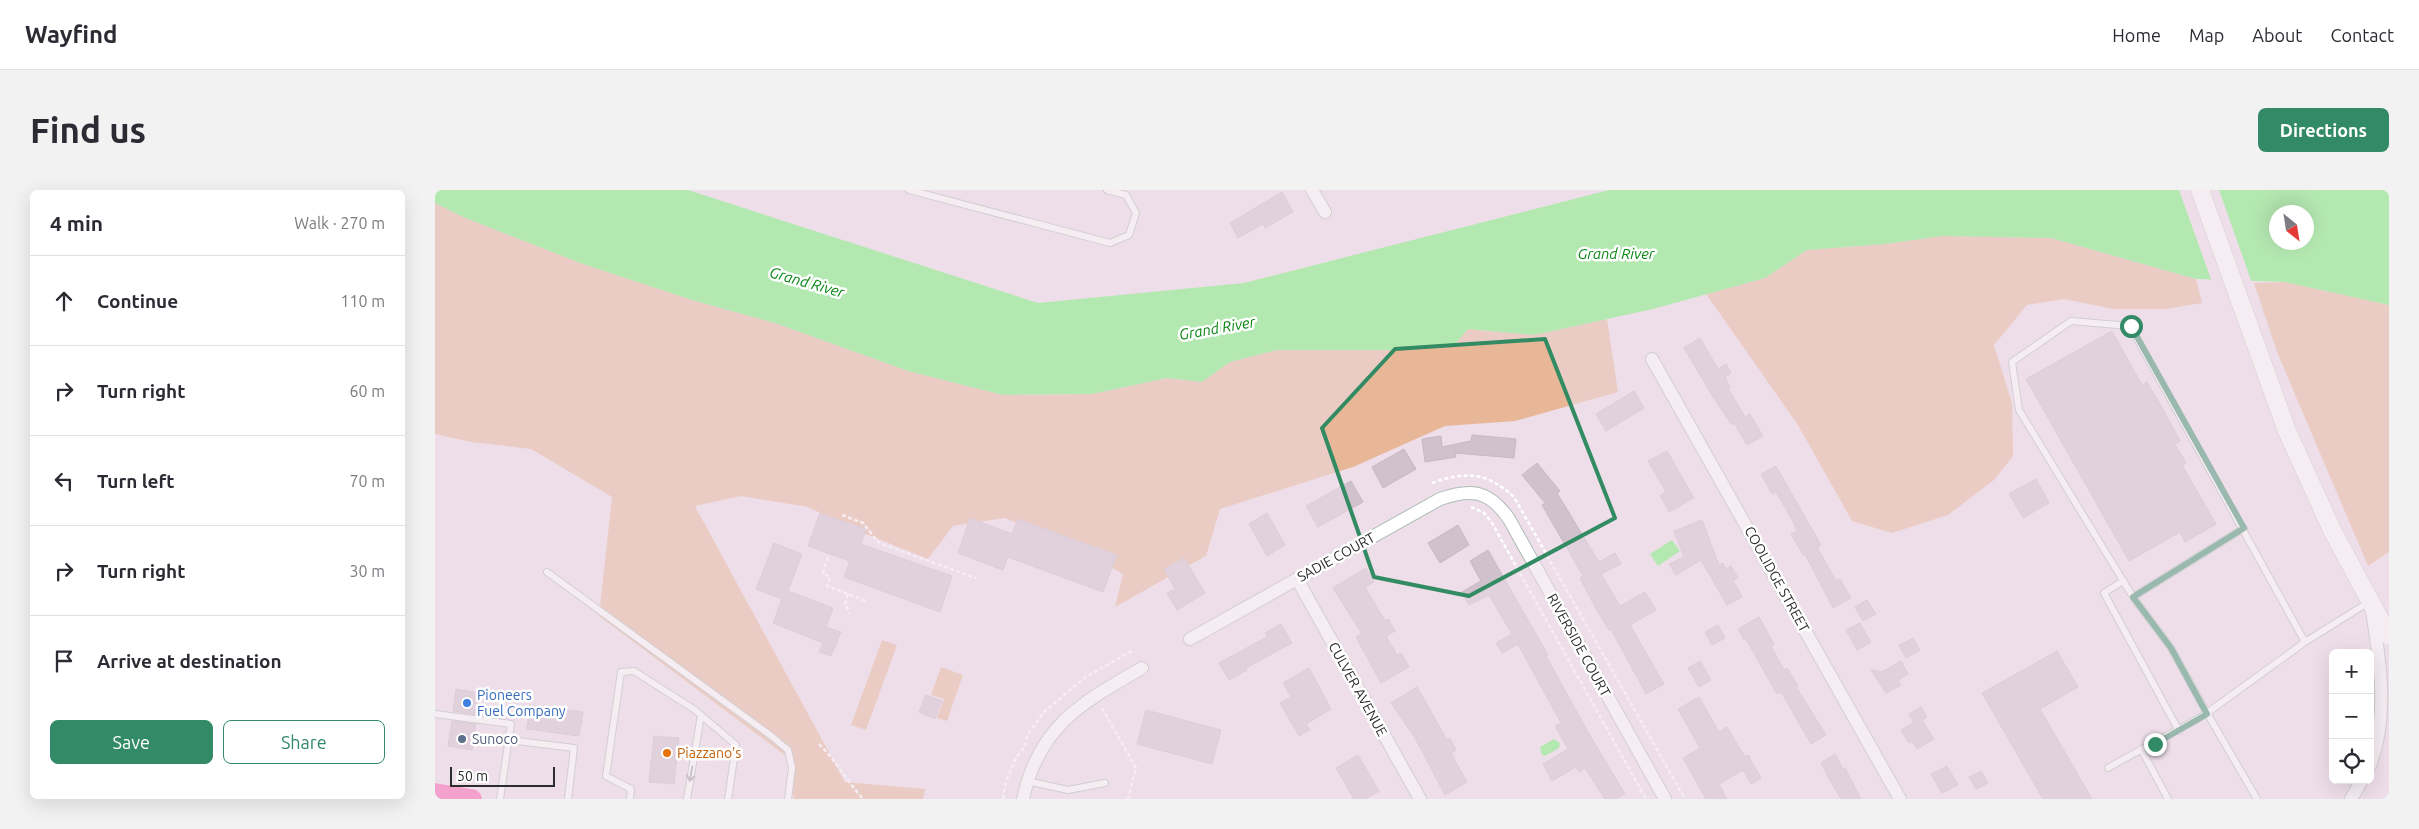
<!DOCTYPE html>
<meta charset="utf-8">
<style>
:root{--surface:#fff;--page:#f2f2f3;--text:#2b2b33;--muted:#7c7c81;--line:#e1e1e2;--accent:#328a67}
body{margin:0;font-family:Ubuntu,sans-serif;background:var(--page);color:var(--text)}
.controls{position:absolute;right:15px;bottom:15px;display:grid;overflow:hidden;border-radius:8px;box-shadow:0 5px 20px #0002}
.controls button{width:45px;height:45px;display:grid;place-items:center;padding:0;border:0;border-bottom:1px solid var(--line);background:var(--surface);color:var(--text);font:25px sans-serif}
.compass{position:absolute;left:1834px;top:15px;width:45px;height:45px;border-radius:50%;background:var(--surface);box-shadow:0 5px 20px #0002;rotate:150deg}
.scale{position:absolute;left:15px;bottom:12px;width:105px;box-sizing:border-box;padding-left:5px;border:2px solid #2c2c2c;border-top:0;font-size:14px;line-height:18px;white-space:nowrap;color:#2c2c2c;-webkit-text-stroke:4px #fff;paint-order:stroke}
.stop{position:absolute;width:15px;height:15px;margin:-11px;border:4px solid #328a67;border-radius:50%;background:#fff}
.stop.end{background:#328a67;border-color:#fff;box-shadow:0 1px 5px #0008}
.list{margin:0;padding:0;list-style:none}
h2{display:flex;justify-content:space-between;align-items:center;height:65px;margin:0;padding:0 20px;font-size:21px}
h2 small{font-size:16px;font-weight:400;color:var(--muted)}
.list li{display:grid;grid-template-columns:32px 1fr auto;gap:15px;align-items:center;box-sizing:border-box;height:90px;padding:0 20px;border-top:1px solid var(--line)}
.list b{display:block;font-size:19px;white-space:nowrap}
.list em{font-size:16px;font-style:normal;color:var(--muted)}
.actions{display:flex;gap:10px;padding:15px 20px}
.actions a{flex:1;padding:11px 0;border:1px solid var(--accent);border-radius:8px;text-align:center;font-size:18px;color:var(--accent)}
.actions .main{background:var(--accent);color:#fff}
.icon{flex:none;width:28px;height:28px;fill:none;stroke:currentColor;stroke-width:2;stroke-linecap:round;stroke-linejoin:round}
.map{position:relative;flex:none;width:1954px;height:609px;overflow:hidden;border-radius:8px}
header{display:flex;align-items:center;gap:30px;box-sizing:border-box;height:70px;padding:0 25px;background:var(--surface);border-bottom:1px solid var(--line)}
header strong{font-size:24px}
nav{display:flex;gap:28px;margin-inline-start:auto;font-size:18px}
.intro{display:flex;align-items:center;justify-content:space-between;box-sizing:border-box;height:120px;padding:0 30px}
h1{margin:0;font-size:35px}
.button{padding:12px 22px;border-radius:8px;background:var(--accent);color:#fff;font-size:18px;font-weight:700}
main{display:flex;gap:30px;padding:0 30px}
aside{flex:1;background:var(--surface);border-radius:8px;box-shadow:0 5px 20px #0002}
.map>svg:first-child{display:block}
.green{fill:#e7b798}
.water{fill:#6df46d;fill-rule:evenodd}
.pier{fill:#eedee9}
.building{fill:#d0c2cc;stroke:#cab7c3}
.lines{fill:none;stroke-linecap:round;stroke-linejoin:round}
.lane-casing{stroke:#aebcb6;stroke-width:8}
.street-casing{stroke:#aebcb6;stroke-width:14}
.secondary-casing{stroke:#aebcb6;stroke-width:19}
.primary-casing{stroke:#fff;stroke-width:21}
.path{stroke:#fff;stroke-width:2.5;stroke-dasharray:4 2.5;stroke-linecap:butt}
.lane{stroke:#fff;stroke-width:6}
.street{stroke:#fff;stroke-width:12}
.secondary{stroke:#fff;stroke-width:18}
.primary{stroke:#f75aa8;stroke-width:20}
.oneway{stroke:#a0a0a0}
.route{stroke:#328a67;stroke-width:6}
.marked{fill:none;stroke:#328b63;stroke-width:4;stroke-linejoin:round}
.shop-dot{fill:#3f7fe0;stroke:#fff;stroke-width:2}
.service-dot{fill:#5c6f8a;stroke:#fff;stroke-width:2}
.food-dot{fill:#e8710a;stroke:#fff;stroke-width:2}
.labels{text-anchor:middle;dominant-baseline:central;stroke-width:5;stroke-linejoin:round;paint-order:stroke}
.street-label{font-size:14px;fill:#2c2c2c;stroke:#fff}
.shop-label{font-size:14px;fill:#366cbe;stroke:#fff;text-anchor:start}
.service-label{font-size:14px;fill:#4e5e75;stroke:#fff;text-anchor:start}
.food-label{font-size:14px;fill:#c56008;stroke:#fff;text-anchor:start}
.water-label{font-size:15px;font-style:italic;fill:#098713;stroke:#fff}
</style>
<header>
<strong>Wayfind</strong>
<nav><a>Home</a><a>Map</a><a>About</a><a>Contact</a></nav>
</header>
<div class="intro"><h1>Find us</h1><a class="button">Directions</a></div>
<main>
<aside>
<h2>4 min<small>Walk · 270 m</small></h2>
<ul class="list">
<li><svg class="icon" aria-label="ahead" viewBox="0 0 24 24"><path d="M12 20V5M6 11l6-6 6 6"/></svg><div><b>Continue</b></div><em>110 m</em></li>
<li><svg class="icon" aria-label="right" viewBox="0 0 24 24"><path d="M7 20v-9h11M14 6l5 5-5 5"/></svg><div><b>Turn right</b></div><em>60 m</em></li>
<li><svg class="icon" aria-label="left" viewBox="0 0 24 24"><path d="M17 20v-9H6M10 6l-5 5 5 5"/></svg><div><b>Turn left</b></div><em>70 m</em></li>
<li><svg class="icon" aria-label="right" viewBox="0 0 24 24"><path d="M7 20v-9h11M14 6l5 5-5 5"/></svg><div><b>Turn right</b></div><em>30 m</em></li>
<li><svg class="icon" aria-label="arrive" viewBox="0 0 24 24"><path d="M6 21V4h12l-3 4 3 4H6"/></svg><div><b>Arrive at destination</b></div></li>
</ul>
<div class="actions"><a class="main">Save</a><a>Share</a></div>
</aside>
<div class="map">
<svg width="1954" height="609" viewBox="0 0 1954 609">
<rect width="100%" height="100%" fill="#eedee9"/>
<path class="green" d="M0 13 28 27 148 74 257 110 340 133 473 181 568 205 657 204 732 188 767 192 795 172 842 160H974L1020 154 1033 139 1099 145 1172 129 1183 202 1080 231 1010 236 918 277 785 319 771 366 680 417 688 384 650 361 570 328 518 336 493 369 416 338 373 317 306 306 260 316 410 592 490 599 488 609H359L351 566 164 426 177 307 96 259 36 252 0 244Z
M1508 46 1616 48 1761 89 1767 113 1730 119H1678L1629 109 1592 115 1559 155 1577 213 1578 266 1559 290 1513 325 1457 343 1417 331 1363 235 1271 104 1330 88 1372 60 1450 54Z
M1850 92 1954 115V362L1933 376 1842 162 1819 93Z
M447 450 462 455 431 540 416 535Z
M506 477 528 485 512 531 502 528 509 509 496 505Z"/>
<path class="water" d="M0 0H253L603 113 809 93 1174 0H1954V115L1850 92 1761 89 1616 48 1508 46 1450 54 1372 60 1330 88 1218 119 1099 145 1033 139 1020 154 974 160H842L795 172 767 192 732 188 657 204 568 205 473 181 340 133 257 110 148 74 28 27 0 13ZM1842 22H1872V52H1842Z
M1237 350 1245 361 1223 376 1215 364Z
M1119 549 1125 553 1124 558 1110 566 1107 565 1105 557Z"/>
<path class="pier" d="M1744 0H1784L1817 93 1777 92Z"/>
<path class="building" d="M847 2 858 22 830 38 828 34 803 48 795 33Z
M1677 141 1707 195 1712 192 1728 219 1745 251 1740 254 1751 273 1747 275 1781 334 1750 352 1745 342 1694 371 1591 189Z
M1265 148 1283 179 1291 174 1296 183 1290 187 1295 197 1293 198 1310 227 1315 224 1328 246 1312 255 1299 233 1297 235 1278 207 1249 158Z
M1199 201 1209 218 1171 241 1161 224Z
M1037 245 1081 249 1079 268 1020 263 1021 267 990 272 987 249 1006 246 1007 257 1036 251Z
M969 259 981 279 948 298 937 277Z
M1232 261 1259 308 1234 322 1225 305 1231 302 1213 271Z
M1102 273 1125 301 1122 303 1164 372 1180 363 1186 374 1166 384 1185 416 1210 402 1221 420 1195 435 1229 494 1211 504 1176 439 1174 440 1160 417 1145 388 1148 386 1107 315 1110 313 1087 285Z
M1341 276 1386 355 1382 357 1401 391 1405 389 1416 408 1398 418 1370 364 1368 365 1356 344 1362 341 1359 333 1341 302 1337 304 1326 284Z
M1601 289 1614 313 1588 328 1574 304Z
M916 291 928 312 883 337 871 316Z
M385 323 431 339 426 354 517 386 505 422 409 387 415 371 373 356Z
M832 323 850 355 832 366 814 334Z
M535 328 577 344 583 329 682 365 668 402 573 367 568 380 523 363Z
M1267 330 1284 375 1288 373 1291 379 1296 376 1303 388 1298 390 1307 407 1292 415 1266 370 1241 385 1234 374 1249 367 1239 341Z
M1023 335 1034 355 1005 373 993 353Z
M339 353 367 364 353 401 398 418 391 437 406 442 396 466 384 462 388 453 338 433 347 409 321 399Z
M1053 360 1113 465 1111 466 1153 542 1190 604 1181 609H1170L1150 578 1144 582 1141 577 1117 591 1108 574 1133 559 1120 536 1126 533 1083 454 1067 463 1061 453 1077 444 1054 405 1034 415 1027 402 1046 391 1035 371Z
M749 368 770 403 742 420 732 403 740 399 729 379Z
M931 378 939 392 930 397 950 431 953 429 960 441 951 446 962 465 966 463 974 477 946 493 921 447 927 444 898 398Z
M1432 410 1441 424 1428 431 1420 417Z
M1324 427 1339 454 1336 456 1349 480 1352 478 1363 496 1361 497 1391 545 1376 554 1348 505 1346 502 1342 504 1311 449 1309 450 1303 439Z
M1425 433 1436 452 1422 460 1411 440Z
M846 434 857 453 811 478 812 480 794 490 784 473 832 447 830 443Z
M1283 435 1290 448 1277 455 1270 442Z
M1478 448 1485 460 1471 468 1464 455Z
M1622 461 1643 497 1605 519 1657 609H1608L1547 503Z
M1265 471 1276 490 1264 497 1253 478Z
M1466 471 1473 484 1463 490 1466 495 1451 503 1436 480 1447 482Z
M874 478 896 519 871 534 875 540 864 546 845 513 856 507 848 493Z
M982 497 1012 550 1015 548 1021 560 1016 563 1032 592 1010 605 980 548 956 513Z
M21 499 44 503 43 508H45L42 525 18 521Z
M491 505 507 511 500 529 484 522Z
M1264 507 1284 542 1292 537 1310 567 1313 565 1326 588 1316 594 1308 580 1284 594 1292 609H1271L1248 568 1265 558 1243 519Z
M95 515 148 522 144 546 92 539Z
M1486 517 1492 527 1487 530 1499 549 1482 559 1477 551 1474 553 1466 540 1479 532 1474 524Z
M711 520 786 540 777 574 702 554Z
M17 531 41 534 37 560 13 556Z
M219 546 244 548 239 594 214 592Z
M1400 564 1408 579 1410 578 1426 609H1406L1393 587 1386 573Z
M923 565 944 601 930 609H919L901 578Z
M1512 576 1523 595 1507 603 1496 584Z
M1546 581 1553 593 1541 599 1534 587Z"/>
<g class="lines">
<defs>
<path id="lane" d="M474 0 675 53 694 45 701 23 691 5 672 0
M1809 338 1698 407 1584 220 1577 172 1636 131 1695 136 1870 452 1934 412
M112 382 335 545 353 560 357 578 353 609
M1688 391 1669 403 1744 541
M1698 407 1736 458 1772 523 1870 452
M0 524 76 534 65 609
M74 550 139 558 133 609
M1706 559 1733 609
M1673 578C1706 559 1739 543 1772 523L1822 609
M592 591 633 600 670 593
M195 609 196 599 171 586 186 482 199 481 260 520 301 555 293 609
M252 609 266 525"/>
<path id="street" d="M877 0 890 22
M1217 169 1465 609
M862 389 985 609
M755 449 1005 309C1036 298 1054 300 1074 329L1230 609
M1935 575C1954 527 1945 471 1937 421
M588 609C604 535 647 513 707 478
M1916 609 1927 590"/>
<path id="secondary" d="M1765 0 1852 241 1897 340 1954 446"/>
<path id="primary" d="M0 603 37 609"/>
</defs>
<use href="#lane" class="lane-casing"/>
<use href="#street" class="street-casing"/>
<use href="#secondary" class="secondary-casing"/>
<use href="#primary" class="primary-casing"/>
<path class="path" d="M997 293C1031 281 1052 282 1079 307L1250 609
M1036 317 1049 323 1057 333 1211 609
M407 325 428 333 444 353 541 388
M393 367 388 383 395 387 392 396 431 411
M413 404 410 414 415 424
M667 518 701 578 693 609
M384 554C401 571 412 591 428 609
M568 609 571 591 582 566 590 557 592 546 608 523 649 488 697 461"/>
<use href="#lane" class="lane"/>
<use href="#street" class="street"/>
<use href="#secondary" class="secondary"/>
<use href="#primary" class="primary"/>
</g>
<defs><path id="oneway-shaft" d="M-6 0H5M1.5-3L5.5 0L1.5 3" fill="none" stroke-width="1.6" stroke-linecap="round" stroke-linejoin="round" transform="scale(1.25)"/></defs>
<use class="oneway" href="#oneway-shaft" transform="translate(256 584) rotate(100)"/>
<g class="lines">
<path class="route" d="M1696 136 1809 338 1698 407 1736 458 1772 524 1720 554"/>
</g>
<path d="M0 0H1954V609H0ZM1110 149 1180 328 1034 406 939 387 887 238 960 159Z" fill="#eedee9" fill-opacity=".55" fill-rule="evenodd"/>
<path class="marked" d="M1110 149 1180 328 1034 406 939 387 887 238 960 159Z"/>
<circle class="shop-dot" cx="32" cy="513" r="5"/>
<circle class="service-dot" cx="27" cy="549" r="5"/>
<circle class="food-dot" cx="232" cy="563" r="5"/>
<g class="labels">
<g class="street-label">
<text transform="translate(901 367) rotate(-29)">SADIE COURT</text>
<text transform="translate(1342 389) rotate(61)">COOLIDGE STREET</text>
<text transform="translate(1144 455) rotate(61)">RIVERSIDE COURT</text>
<text transform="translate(923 499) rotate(61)">CULVER AVENUE</text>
</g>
<g class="shop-label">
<text x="42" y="505">Pioneers<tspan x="42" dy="16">Fuel Company</tspan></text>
</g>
<g class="service-label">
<text x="37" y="549">Sunoco</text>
</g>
<g class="food-label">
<text x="242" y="563">Piazzano's</text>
</g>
<g class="water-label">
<text x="1181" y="63">Grand River</text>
<text transform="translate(372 92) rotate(16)">Grand River</text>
<text transform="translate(782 138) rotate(-10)">Grand River</text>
</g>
</g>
</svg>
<div class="controls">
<button>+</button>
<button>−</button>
<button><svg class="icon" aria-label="locate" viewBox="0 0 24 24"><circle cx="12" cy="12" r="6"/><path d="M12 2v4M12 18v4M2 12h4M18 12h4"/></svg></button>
</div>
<svg class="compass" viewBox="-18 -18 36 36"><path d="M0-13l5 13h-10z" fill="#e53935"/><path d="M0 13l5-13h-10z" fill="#7c7c81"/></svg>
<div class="scale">50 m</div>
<div class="stop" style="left:1696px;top:136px"></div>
<div class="stop end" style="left:1720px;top:554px"></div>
</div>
</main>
